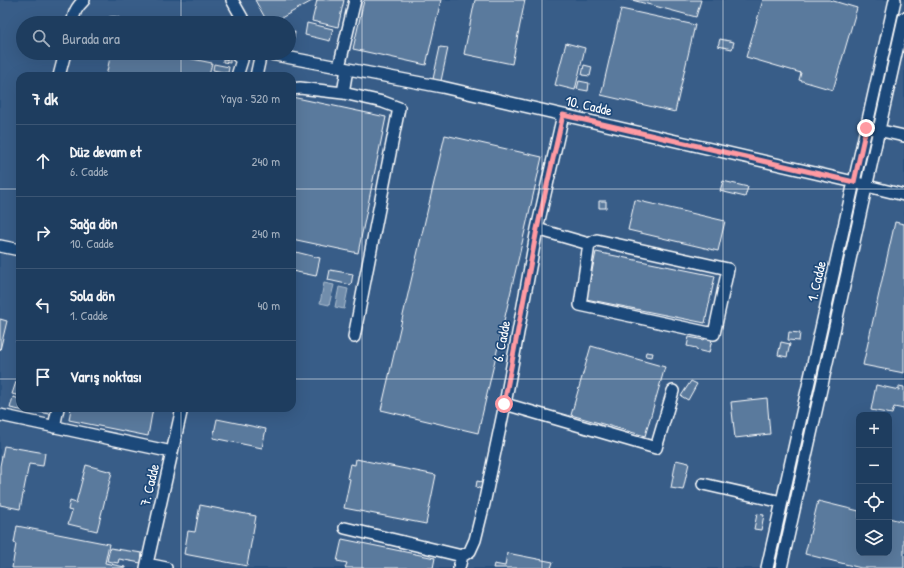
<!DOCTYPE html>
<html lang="tr">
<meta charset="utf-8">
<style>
:root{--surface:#1e3d5f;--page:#2b4868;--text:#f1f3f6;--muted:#a1aebd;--line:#3c5674}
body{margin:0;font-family:"Patrick Hand",sans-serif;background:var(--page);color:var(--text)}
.controls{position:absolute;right:12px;bottom:12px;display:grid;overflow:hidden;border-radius:8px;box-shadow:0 4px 16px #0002}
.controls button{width:36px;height:36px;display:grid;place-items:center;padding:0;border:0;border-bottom:1px solid var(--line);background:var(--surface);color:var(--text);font:20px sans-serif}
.stop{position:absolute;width:12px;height:12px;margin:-9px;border:3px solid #ff9aa2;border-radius:50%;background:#fff}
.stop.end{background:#ff9aa2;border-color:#fff;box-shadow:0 1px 4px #0008}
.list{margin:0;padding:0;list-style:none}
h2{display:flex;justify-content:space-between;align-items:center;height:52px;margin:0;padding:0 16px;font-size:17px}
h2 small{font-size:13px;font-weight:400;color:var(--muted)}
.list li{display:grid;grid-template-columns:26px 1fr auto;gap:12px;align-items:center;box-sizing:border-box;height:72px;padding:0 16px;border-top:1px solid var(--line)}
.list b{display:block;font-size:15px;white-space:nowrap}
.list p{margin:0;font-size:13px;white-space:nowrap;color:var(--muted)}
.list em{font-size:13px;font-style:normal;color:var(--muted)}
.icon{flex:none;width:22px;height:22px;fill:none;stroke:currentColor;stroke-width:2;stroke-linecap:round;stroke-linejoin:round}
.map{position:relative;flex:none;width:904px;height:568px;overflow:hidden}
.search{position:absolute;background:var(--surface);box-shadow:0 4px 16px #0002;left:16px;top:16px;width:280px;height:44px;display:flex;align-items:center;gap:10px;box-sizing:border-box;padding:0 14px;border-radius:22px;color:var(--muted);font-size:15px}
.panel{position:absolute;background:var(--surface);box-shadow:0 4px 16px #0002;left:16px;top:72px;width:280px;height:340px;border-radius:12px}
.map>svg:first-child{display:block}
.built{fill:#375d88;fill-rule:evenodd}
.water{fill:#718dab;stroke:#aabbcd}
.building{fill:#5a7a9d;stroke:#fff}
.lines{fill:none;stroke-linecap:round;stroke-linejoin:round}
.minor-casing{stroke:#fff;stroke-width:14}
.minor{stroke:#1f4a7a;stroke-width:11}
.route{stroke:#ff9aa2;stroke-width:5}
.grid{fill:none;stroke:#fff;stroke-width:1;stroke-opacity:0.55}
.labels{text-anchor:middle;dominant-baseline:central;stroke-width:3.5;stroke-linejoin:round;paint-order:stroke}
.street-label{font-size:14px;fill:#fff;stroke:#1f4a7a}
</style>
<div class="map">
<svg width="904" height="568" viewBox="0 0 904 568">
<rect width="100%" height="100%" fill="#28517f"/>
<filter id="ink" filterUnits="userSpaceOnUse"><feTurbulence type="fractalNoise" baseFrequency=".025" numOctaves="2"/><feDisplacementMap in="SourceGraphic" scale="8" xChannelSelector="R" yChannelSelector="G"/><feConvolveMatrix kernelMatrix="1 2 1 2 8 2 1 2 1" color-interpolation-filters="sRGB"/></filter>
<g filter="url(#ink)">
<path class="built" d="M0 0H904V568H0ZM23 23H289V53H23ZM20 76H292V408H20ZM859 415H889V553H859Z"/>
<path class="water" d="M324 283 334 285 329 305 320 303Z
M339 287 348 289 344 309 335 307Z"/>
<path class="building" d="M255 0H312V1L272 23H268Z
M317 0H344L338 27 312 21Z
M364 0H441L426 65 353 49Z
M475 0H525L512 64 464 54Z
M632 0H701L696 17Z
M763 0H830L857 8 833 90 799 80 801 73 746 57Z
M621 9 695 25 675 112 601 95Z
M307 23 333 29 330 41 305 35Z
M289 32H295L294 39H289Z
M720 39 734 42 732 49 718 46Z
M566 43 585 48 575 90 555 85Z
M440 47 448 48 441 81 433 79Z
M111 53H163L212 63 209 76H106Z
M223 59 230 60V63L223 62Z
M214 64 229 67 228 73 213 70Z
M584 65 592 67 590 76 582 75Z
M579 81 589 83 588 91 577 89Z
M292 97 386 117 358 253 292 239Z
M445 135 542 157 478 433 381 410Z
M723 181 748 187 745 197 720 191Z
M635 200 725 221 718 251 628 230Z
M599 201H606V208H599Z
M895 222 904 224V373L863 365Z
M292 251 320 258 316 276 292 271Z
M596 252 715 276 705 323 586 299Z
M330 270 353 274 351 285 328 280Z
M0 319 7 321 0 350Z
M20 327V343L16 342Z
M789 332 800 333 799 341 788 340Z
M689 337 704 340 705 338 712 339 709 353 696 350V348L687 346Z
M781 342 790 344 787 357 778 355Z
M591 346 665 367 645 436 571 415Z
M646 352 653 353 652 357 645 356Z
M691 381 697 384 688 400 681 396Z
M16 382 20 383V396L12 394Z
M876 385 899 390V386L904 387V409L894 407 892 414 871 410Z
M13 397 20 399V408H26L25 411 10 408Z
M767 398 770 434 735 438 731 402Z
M39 408H56L55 415 39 412Z
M71 408H153L148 436 69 420Z
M217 419 266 429 262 448 213 438Z
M4 446 45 453 43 466 29 464 20 509 0 505V466Z
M356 459 436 475 426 524 344 508 350 479 347 478 350 464 355 465Z
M676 460 689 463 683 490 671 488Z
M86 465 112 472 97 531 68 524 72 511 68 510 70 501 76 503Z
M477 481 482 482 481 489 476 487Z
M818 501 859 511V553H889V518L904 522V568H861L805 554Z
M200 505 256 516 247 566 184 554 188 531 195 532Z
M757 514 764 515 761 530 754 529Z
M17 526 109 544 105 563 125 567V568H12L16 544 14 543Z
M342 539 435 558 433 568H345L347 563 337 561Z
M110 548 142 553 141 563 119 559 118 563 107 561Z
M507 553 553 562 551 568H493L494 564 505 566Z"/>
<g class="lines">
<defs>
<path id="minor" d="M232 0 245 23
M73 23C73 13 77 7 84 0
M112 23H115
M234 53 242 60 237 76
M265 53 442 87 854 182 867 186 904 195
M339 67 355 0
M59 76 65 53
M256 76 261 53
M292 89 300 88 343 93 383 102 399 108 375 229 354 337
M343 93 347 69
M873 129 904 136
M537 229 589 244 597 240 728 269 714 334 580 305 589 244
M0 246 20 250
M505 404 656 448 673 391
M0 415 172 452
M54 427 58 408
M703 484 782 502
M345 528 462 556
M147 564 166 568
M146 568 182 408
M459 568 462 556 470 551 475 540 484 504 505 404 537 229 563 115
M767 568 895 0
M781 568 904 18"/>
</defs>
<use href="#minor" class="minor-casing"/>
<use href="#minor" class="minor"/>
</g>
</g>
<g class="lines" filter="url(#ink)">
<path class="route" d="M504 404 537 229 563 115 854 182 866 128"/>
</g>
<path class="grid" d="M181 0V23M362 0V568M542 0V568M723 0V568M181 53V76M0 189H20M292 189H904M0 379H20M292 379H904M181 408V568"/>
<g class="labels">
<g class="street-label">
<text transform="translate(589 105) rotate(13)">10. Cadde</text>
<text transform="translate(816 281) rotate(-77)">1. Cadde</text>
<text transform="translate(501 341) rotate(-79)">6. Cadde</text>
<text transform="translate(149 485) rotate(-77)">7. Cadde</text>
</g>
</g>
</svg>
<div class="controls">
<button>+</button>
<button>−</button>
<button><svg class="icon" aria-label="locate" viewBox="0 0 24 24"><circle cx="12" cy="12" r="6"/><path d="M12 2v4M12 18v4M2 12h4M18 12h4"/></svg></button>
<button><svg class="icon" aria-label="layers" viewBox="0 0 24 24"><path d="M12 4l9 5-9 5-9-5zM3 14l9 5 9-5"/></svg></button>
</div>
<div class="stop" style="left:504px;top:404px"></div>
<div class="stop end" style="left:866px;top:128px"></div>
<div class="search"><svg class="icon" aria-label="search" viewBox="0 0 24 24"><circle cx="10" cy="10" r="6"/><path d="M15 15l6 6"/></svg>Burada ara</div>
<section class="panel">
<h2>7 dk<small>Yaya · 520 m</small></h2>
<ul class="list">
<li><svg class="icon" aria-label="ahead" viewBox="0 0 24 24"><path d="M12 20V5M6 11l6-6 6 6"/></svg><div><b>Düz devam et</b><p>6. Cadde</p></div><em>240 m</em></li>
<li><svg class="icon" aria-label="right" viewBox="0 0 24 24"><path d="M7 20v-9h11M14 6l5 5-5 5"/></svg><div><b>Sağa dön</b><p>10. Cadde</p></div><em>240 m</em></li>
<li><svg class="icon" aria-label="left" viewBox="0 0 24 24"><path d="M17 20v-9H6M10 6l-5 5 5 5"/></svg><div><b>Sola dön</b><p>1. Cadde</p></div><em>40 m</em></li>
<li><svg class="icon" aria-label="arrive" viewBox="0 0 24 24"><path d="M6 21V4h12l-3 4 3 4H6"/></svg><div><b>Varış noktası</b></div></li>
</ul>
</section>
</div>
